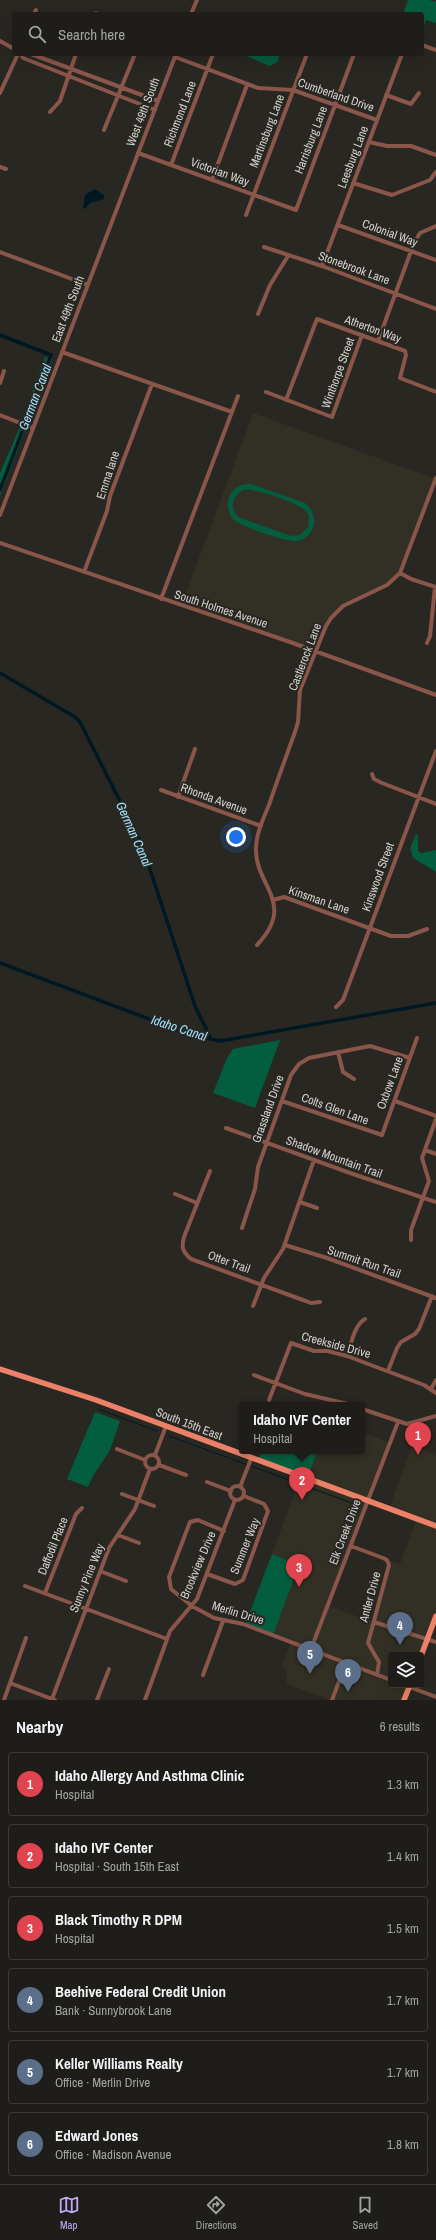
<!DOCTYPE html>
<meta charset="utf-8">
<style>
:root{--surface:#1f1d1a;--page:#2c2a27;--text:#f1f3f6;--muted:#a1a2a2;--line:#3c3b39;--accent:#bfa9f4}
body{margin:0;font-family:"Archivo Narrow",sans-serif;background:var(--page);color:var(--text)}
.controls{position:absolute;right:12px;bottom:12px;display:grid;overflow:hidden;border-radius:4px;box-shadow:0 4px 16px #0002}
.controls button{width:36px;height:36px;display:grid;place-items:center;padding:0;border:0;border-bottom:1px solid var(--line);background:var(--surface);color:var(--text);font:20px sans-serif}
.you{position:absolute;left:236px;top:837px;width:14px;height:14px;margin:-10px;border:3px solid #fff;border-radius:50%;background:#1a73e8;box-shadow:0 0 0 6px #1a73e833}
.badge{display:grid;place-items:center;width:26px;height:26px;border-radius:50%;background:var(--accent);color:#fff;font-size:13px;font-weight:700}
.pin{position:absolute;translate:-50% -33px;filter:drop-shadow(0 1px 2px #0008)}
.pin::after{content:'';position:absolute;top:21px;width:14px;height:12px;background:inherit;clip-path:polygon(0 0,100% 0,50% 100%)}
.popup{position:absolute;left:239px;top:1402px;width:126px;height:52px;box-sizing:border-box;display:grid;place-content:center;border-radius:4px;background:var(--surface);filter:drop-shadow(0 1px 3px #0005);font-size:13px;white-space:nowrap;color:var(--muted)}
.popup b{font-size:15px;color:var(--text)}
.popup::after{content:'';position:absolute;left:50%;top:100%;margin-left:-8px;border:8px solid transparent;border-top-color:var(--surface)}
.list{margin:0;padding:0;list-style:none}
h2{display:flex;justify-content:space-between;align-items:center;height:52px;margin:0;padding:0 16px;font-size:17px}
h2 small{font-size:13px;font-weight:400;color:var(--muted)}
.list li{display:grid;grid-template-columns:26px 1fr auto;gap:12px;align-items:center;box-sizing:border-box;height:64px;margin:0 8px 8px;padding:0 8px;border:1px solid var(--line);border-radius:4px}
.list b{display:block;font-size:15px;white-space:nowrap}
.list p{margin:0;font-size:13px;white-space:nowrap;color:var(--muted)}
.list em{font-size:13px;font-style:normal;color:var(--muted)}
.icon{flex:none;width:22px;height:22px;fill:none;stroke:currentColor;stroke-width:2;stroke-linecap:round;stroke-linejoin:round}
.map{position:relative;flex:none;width:436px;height:1700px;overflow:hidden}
.search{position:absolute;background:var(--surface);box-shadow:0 4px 16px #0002;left:12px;right:12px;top:12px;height:44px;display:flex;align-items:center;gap:10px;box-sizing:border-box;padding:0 14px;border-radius:4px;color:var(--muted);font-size:15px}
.sheet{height:484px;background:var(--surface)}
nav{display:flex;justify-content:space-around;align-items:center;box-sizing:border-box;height:56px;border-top:1px solid var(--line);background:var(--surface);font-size:11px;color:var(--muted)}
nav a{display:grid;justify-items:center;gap:2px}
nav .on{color:var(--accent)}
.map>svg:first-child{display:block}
.built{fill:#322f24}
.green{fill:#035e3f;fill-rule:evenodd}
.water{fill:#001822}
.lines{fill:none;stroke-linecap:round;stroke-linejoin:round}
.stream{stroke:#001822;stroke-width:1}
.canal{stroke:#001822;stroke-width:3.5}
.minor{stroke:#8a564a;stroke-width:4}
.major{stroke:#ec8168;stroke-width:5.5}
.labels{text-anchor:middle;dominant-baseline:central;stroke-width:4;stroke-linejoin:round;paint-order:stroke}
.street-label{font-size:12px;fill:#d2d1ce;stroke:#292722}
.water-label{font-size:13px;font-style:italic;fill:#9de2fe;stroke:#292722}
</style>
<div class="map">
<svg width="436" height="1700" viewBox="0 0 436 1700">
<rect width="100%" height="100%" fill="#292722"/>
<path class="built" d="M253 413 436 479 400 573 387 585 350 602 331 618 316 652 181 606Z
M362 1432 390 1443 328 1606 374 1622 389 1570 387 1560 400 1564 416 1519 389 1509 412 1446 434 1454 436 1457V1616L421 1655H391V1685H410L404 1700H329L287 1684 286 1668 282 1666 291 1642 273 1635 272 1554 300 1477 307 1479 316 1455 321 1451H362Z"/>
<path class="green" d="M408 0H429L436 2V23L426 20 422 31V14H403Z
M242 54H280L277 62 270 66Z
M45 357 52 359 0 496V473L19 429Z
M251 484 305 503C319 514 317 536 298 541 289 543 238 526 232 518 228 512 227 504 229 498 233 487 240 484 251 484ZM243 490C255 488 304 504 309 515L308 527 300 535 291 536 238 517C229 508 232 496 243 490Z
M416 834 418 836V851L422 853 436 850V872L413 858 410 848Z
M280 1040 255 1108 213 1093 227 1058 233 1049Z
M95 1412 120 1421 110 1450 93 1476 88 1487 67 1479Z
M261 1451H305L316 1455 307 1479 257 1461Z
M272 1554 299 1565 273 1635 245 1625Z"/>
<path class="water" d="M95 189 104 195V199L90 203 85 209 83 208 85 195Z"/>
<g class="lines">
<path class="stream" d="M98 1409 157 1431
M169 1436 248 1465
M251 1466 357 1505"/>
<path class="canal" d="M0 335 51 355 0 490
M0 673 75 717 80 722 142 845 195 1006 211 1039
M0 963 189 1034 220 1041 436 1003"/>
<path class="minor" d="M34 14 36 10
M95 14 96 13
M191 14 197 0
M0 41 14 49
M422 45 436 50
M21 54 23 58 155 110
M31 54 158 101
M175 57 258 88 293 90 377 120
M0 93 18 54
M386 95 411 104 419 93
M50 112 60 101 76 54
M104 130 135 54
M369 142 387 146H411L436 155
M138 153 296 210 354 54
M171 165 213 54
M0 167 6 169
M212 180 247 85
M353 183 392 195 430 180 436 172
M246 215 307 54
M338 225 436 260
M264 247 322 266 436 309
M0 252 88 285
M322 266 402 54
M258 314 270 285 288 256
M378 341 414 243 420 233 436 226
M62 352 232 412
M0 383 4 371
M266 392 332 417 362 335
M286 400 317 319 405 351 406 355 400 378 436 392
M0 415 33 428
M0 515 176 54
M0 543 290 642 436 695
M84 572 107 511 110 496 152 384
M400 573 411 579 436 587
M161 599 238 396
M427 643 430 636 435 587
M372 774 374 779 382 783 436 804
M161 790 261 826
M178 797 195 749
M273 900 284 897 391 936H408L427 929
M257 945C297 903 255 886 256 849 256 834 263 819 269 805 277 781 286 757 295 732L298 722 300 690 326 626 331 618 343 606 387 585 400 573 436 478
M336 1007 343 1000 436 751
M338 1052 343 1072 354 1079
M282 1101 382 1135 417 1038
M395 1101 436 1116
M226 1128 350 1173 436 1202
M425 1150 436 1154
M210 1171 184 1237C181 1248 183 1252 191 1259L303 1300 311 1303 320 1302
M175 1194 197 1203
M300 1202 317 1208
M242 1228 255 1189 258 1167 291 1075 299 1064 309 1058 370 1046 410 1058
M411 1240V1230L429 1181 422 1158 436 1119
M285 1245 327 1258 436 1298
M253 1306 264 1278 283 1249 314 1160
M347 1356C351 1345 354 1325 365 1319
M388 1371 397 1348 401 1342 415 1334 419 1329 432 1296
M254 1375 305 1394 352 1405
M431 1389 436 1380
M269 1400 291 1343 314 1351H328L347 1356 424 1385 436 1393
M362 1409 407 1424 436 1416
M117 1449 145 1460
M145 1462a7 7 0 1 1 14 0a7 7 0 1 1-14 0Z
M155 1455 166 1426
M159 1465 186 1475
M207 1482 231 1491
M230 1493a7 7 0 1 1 14 0a7 7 0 1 1-14 0Z
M240 1487 251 1459
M122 1494 154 1506
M224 1531 198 1520 190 1522 169 1577 171 1589 192 1606 214 1618 243 1624 391 1680
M118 1535 139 1543
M351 1546 383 1558 387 1560 389 1565 368 1643 379 1662 377 1675
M100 1571 126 1581
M207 1574 235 1584 243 1580 268 1511 264 1504 244 1496
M25 1586 167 1639
M45 1593 76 1514 82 1508
M374 1622 436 1642
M311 1649 398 1422
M203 1675 223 1621
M10 1683 55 1700
M404 1685 436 1697
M52 1699 109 1548 135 1509 150 1469
M4 1700 26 1638
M97 1700 109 1669
M145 1700 170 1631 197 1599 235 1500
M332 1700 346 1663"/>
<path class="major" d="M0 1369 96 1400 436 1526
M421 1656 436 1616
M404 1700 410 1685"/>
</g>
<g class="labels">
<g class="street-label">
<text transform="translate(336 95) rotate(19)">Cumberland Drive</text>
<text transform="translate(143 112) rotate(-69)">West 49th South</text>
<text transform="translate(180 114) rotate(-69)">Richmond Lane</text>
<text transform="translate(267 131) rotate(-69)">Martinsburg Lane</text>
<text transform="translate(311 140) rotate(-69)">Harrisburg Lane</text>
<text transform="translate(353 157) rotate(-69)">Leesburg Lane</text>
<text transform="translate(220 172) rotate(20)">Victorian Way</text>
<text transform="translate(390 233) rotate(20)">Colonial Way</text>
<text transform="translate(354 268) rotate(20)">Stonebrook Lane</text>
<text transform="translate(68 309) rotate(-69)">East 49th South</text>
<text transform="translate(373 329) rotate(20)">Atherton Way</text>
<text transform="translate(338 373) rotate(-70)">Winthorpe Street</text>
<text transform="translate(108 475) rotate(-72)">Emma lane</text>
<text transform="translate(221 609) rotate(18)">South Holmes Avenue</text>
<text transform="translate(305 657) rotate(-69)">Castlerock Lane</text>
<text transform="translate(214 799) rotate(20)">Rhonda Avenue</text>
<text transform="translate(378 877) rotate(-70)">Kinswood Street</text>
<text transform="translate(319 900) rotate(19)">Kinsman Lane</text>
<text transform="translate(390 1083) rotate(-70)">Oxbow Lane</text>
<text transform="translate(268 1109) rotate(-70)">Grassland Drive</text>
<text transform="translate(335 1109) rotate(20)">Colts Glen Lane</text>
<text transform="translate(334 1157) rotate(20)">Shadow Mountain Trail</text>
<text transform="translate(229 1262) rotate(20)">Otter Trail</text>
<text transform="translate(364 1262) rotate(19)">Summit Run Trail</text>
<text transform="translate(336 1345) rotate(15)">Creekside Drive</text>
<text transform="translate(189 1424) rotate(21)">South 15th East</text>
<text transform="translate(345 1532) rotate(-69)">Elk Creek Drive</text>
<text transform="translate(53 1546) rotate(-68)">Daffodil Place</text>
<text transform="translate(245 1546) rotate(-68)">Summer Way</text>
<text transform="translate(198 1565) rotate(-67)">Brookview Drive</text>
<text transform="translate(87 1578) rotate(-68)">Sunny Pine Way</text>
<text transform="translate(370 1597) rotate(-75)">Antler Drive</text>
<text transform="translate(238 1613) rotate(17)">Merlin Drive</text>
</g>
<g class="water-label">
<text transform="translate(35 397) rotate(-69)">German Canal</text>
<text transform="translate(134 834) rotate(66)">German Canal</text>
<text transform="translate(179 1028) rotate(18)">Idaho Canal</text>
</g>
</g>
</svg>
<div class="controls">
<button><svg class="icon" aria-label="layers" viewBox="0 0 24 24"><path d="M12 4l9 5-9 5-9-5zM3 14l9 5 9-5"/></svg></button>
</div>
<div class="you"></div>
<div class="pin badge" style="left:418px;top:1455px;background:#e0444e">1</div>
<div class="pin badge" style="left:302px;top:1500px;background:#e0444e">2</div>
<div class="popup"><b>Idaho IVF Center</b>Hospital</div>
<div class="pin badge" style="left:299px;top:1587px;background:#e0444e">3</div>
<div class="pin badge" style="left:400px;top:1645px;background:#5c6f8a">4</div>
<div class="pin badge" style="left:310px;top:1674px;background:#5c6f8a">5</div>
<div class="pin badge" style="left:348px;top:1692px;background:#5c6f8a">6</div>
<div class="search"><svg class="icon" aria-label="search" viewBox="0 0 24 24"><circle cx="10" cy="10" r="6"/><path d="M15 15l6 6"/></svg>Search here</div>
</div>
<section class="sheet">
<h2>Nearby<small>6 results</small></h2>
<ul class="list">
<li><span class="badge" style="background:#e0444e">1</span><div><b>Idaho Allergy And Asthma Clinic</b><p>Hospital</p></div><em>1.3 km</em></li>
<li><span class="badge" style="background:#e0444e">2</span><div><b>Idaho IVF Center</b><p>Hospital · South 15th East</p></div><em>1.4 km</em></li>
<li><span class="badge" style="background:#e0444e">3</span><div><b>Black Timothy R DPM</b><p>Hospital</p></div><em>1.5 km</em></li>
<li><span class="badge" style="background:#5c6f8a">4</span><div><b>Beehive Federal Credit Union</b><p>Bank · Sunnybrook Lane</p></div><em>1.7 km</em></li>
<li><span class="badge" style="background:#5c6f8a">5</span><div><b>Keller Williams Realty</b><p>Office · Merlin Drive</p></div><em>1.7 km</em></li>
<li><span class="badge" style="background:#5c6f8a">6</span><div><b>Edward Jones</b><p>Office · Madison Avenue</p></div><em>1.8 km</em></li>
</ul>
</section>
<nav>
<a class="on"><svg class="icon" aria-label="map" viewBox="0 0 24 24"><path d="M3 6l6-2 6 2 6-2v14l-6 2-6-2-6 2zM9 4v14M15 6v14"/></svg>Map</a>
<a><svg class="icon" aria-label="directions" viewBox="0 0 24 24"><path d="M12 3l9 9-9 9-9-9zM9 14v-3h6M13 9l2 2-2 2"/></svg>Directions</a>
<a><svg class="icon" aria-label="saved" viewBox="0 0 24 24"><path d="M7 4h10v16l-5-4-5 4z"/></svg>Saved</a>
</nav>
